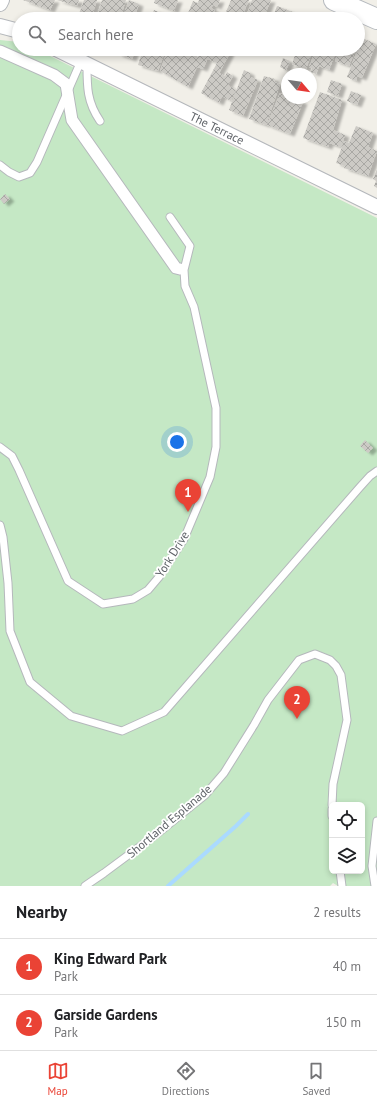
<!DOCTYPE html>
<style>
:root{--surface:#fff;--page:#f2f2f2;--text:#202124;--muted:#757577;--line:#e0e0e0;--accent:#ea4335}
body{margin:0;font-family:"PT Sans",sans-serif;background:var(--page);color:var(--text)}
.controls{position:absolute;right:12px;bottom:12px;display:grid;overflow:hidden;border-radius:6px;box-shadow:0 2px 6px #0003}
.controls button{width:36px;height:36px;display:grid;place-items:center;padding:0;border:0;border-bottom:1px solid var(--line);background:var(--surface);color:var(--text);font:20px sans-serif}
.compass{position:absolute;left:281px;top:68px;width:36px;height:36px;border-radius:50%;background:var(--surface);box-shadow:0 2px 6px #0003;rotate:119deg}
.you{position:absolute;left:177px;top:442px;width:14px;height:14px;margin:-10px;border:3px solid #fff;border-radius:50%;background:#1a73e8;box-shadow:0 0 0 6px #1a73e833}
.badge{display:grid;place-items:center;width:26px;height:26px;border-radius:50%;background:var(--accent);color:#fff;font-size:13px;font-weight:700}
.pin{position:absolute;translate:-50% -33px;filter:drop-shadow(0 1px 2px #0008)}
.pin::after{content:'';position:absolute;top:21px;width:14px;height:12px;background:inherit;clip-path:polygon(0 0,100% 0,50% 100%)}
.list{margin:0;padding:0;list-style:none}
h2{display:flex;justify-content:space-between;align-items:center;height:52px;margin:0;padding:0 16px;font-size:17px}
h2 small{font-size:13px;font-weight:400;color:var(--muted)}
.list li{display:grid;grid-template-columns:26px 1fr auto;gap:12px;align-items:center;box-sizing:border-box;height:56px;padding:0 16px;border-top:1px solid var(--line)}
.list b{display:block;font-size:15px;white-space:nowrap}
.list p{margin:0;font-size:13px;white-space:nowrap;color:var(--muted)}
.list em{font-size:13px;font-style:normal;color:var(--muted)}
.icon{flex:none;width:22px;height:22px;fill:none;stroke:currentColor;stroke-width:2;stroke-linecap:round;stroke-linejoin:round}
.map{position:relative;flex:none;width:377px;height:886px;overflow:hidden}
.search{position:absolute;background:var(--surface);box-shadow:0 2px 6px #0003;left:12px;right:12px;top:12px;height:44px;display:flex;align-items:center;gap:10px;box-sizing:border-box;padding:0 14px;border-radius:22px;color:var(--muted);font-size:15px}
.sheet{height:164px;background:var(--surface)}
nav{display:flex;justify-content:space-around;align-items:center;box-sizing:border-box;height:56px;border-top:1px solid var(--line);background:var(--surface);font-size:11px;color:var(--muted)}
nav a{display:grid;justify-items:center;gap:2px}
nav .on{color:var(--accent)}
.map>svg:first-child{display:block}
.green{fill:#c5e8c5;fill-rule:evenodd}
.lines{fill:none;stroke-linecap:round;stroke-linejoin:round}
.stream{stroke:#aadaff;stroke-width:4}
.building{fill:url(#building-cross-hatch);filter:url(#shadow)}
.service-casing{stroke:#b5b8bc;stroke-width:9}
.pedestrian-casing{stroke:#b5b8bc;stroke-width:13}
.minor-casing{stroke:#b5b8bc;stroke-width:16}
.secondary-casing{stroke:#b6babf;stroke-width:22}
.service{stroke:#fff;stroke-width:7}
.pedestrian{stroke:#fff;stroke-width:11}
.minor{stroke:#fff;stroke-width:14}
.secondary{stroke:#fff;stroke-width:20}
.labels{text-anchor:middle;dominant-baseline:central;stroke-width:3.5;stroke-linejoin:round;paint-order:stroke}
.street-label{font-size:12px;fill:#5f6368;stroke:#fff}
</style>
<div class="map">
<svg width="377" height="886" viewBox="0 0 377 886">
<defs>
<pattern id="building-cross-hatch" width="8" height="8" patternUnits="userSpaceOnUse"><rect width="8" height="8" fill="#cccac5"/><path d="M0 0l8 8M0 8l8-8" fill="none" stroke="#a9a8a4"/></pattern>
<filter id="shadow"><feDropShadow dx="4.5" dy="2.5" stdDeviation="1" flood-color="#0004"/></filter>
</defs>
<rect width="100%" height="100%" fill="#f1efe8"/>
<path class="green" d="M0 40 19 42V49H36L377 218V886H338L333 883 330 886H0ZM332 805H362V871H332Z"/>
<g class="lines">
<path class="stream" d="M168 886 236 826 248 814"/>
</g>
<path class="building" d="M23 0H55L50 10Z
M57 0H79L77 6Z
M84 0H97L91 19H77Z
M102 0H126L120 19H96Z
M129 0 139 4 134 19H122Z
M155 0H178L174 11 154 3Z
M199 0H220L217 7 213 5 211 8 215 10 211 19 186 18 193 1 198 3Z
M231 0H249L241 19H223Z
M252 0H271L263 19H245Z
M277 6 298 14 296 19H272Z
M154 10 175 19H150Z
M362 38 376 44 362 78 357 76 356 81 347 77Z
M120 49H136L132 59 118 54Z
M143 49H166L158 71 138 65Z
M168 49H178L194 56 195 55 198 57 201 49H212L203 69 197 67 188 87 160 71Z
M213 49H223L218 60 224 49 230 53 219 73 225 76 227 72 233 76 228 85 236 90 231 101 222 96 219 103 201 93 217 63 208 59Z
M297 49H313L306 69 292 64Z
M316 49H337L329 70 319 66 316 74 311 72 312 68 309 67Z
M339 49H356L349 66 335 61Z
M283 58 290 61 286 70 280 67Z
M244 70 250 73V77L258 80 243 116 229 110Z
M264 76 275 79 274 82 280 84 266 125 249 119Z
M331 80 342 84 338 96 327 92Z
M351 91 361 95 357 105 347 101Z
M320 92 342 100 333 130 345 135 341 147 329 143 328 147 303 138Z
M280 93 287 96V98H292L303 102 290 134 267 125Z
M356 126 373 133 368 147 377 151 368 176 344 168 345 166 336 163 344 141 349 143Z
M377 169V188L374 186 376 181 373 179Z
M5 194 10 199 4 204 0 199Z
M365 440 373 448 368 453 360 446Z"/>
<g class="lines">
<defs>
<path id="service" d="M87 65C87 87 87 102 100 121
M0 165 9 172 19 177 30 173 37 162 81 61
M0 447 12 456 19 470 68 581 103 604 133 599 148 590 159 577 184 539 210 477 216 447V408L194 307 185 286 184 270 190 246 170 217
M0 525 3 537 8 583 10 631 30 682 71 716 122 731 164 712 360 487 370 476 377 471
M332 809V816
M340 871 342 886
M85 886 104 873 158 833 205 795 224 773 254 725 268 700 299 660 315 654 330 660 336 666 341 675 347 720 333 784 332 805
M375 886 372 866 377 821"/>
<path id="pedestrian" d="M0 51 54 75 66 84 72 120 176 268 180 269"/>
<path id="minor" d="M0 4 2 0
M0 26 19 31
M56 49 377 207"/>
<path id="secondary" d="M334 0 377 19"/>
</defs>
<use href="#service" class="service-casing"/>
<use href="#pedestrian" class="pedestrian-casing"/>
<use href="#minor" class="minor-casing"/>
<use href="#secondary" class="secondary-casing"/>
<use href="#service" class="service"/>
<use href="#pedestrian" class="pedestrian"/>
<use href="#minor" class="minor"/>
<use href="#secondary" class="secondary"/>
</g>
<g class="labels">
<g class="street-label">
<text transform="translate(217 128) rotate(26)">The Terrace</text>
<text transform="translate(172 554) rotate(-58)">York Drive</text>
<text transform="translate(169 821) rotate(-40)">Shortland Esplanade</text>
</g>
</g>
</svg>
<div class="controls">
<button><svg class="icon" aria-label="locate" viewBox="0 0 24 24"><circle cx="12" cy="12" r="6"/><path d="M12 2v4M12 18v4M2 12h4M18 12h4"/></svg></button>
<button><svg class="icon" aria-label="layers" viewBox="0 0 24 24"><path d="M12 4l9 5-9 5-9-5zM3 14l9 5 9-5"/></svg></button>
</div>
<svg class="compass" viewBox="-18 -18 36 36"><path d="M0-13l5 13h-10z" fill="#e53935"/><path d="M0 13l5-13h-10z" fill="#757577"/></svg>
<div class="you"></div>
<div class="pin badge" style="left:188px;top:512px">1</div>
<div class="pin badge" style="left:297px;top:719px">2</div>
<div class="search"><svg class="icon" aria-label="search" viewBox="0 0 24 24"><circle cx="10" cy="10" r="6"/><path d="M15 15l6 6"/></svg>Search here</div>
</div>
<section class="sheet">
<h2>Nearby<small>2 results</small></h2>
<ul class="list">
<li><span class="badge">1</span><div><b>King Edward Park</b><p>Park</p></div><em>40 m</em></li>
<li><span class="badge">2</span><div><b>Garside Gardens</b><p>Park</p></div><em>150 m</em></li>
</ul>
</section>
<nav>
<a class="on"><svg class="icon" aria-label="map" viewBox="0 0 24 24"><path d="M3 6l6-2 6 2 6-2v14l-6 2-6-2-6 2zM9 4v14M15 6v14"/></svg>Map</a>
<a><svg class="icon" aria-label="directions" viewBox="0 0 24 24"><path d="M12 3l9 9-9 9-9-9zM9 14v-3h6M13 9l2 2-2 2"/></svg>Directions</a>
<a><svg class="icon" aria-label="saved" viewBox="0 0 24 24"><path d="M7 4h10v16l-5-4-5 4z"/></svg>Saved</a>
</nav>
